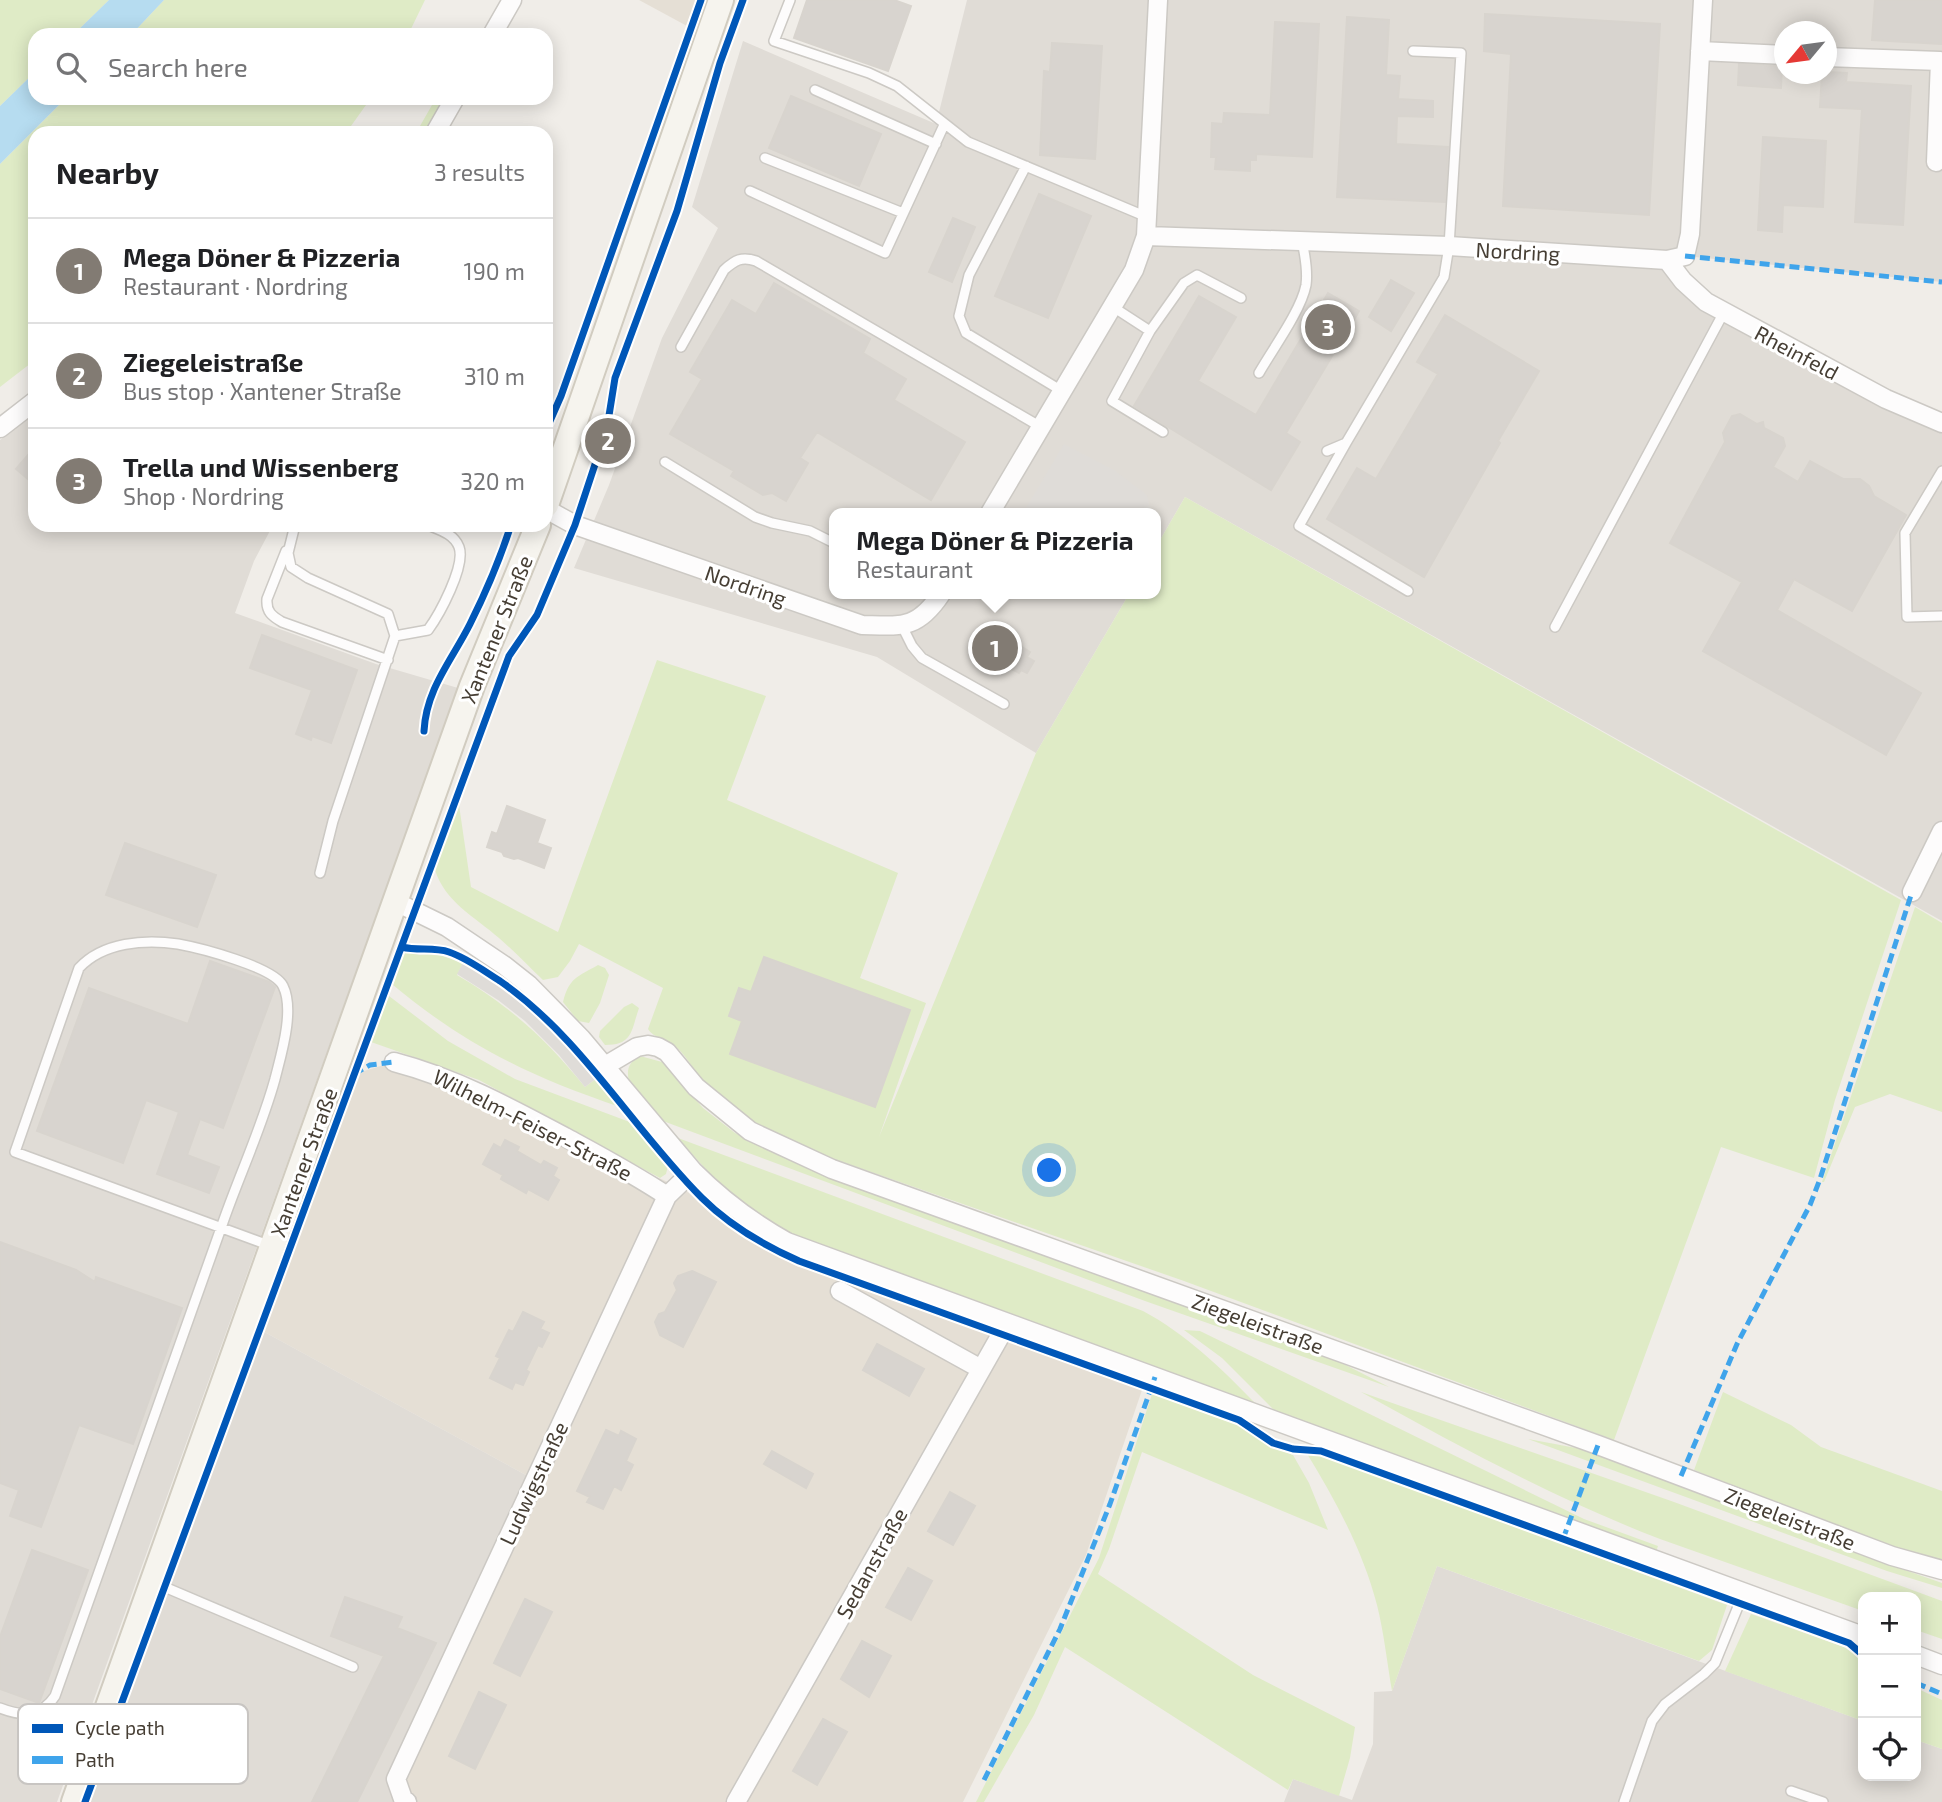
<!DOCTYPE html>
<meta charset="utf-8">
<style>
:root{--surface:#fff;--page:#f6f6f6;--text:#202124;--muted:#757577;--line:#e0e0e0;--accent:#827b73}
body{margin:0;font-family:"Exo 2",sans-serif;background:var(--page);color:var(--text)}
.controls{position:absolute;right:21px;bottom:21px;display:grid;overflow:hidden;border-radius:14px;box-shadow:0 4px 18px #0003}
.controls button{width:63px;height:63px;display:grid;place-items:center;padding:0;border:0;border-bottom:2px solid var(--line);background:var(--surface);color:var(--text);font:35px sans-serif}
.compass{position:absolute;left:1774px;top:21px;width:63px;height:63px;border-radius:50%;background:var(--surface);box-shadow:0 4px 18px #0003;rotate:241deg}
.you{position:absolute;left:1050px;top:1171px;width:24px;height:24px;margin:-18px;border:5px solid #fff;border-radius:50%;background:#1a73e8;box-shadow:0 0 0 10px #1a73e833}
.badge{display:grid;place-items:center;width:46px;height:46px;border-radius:50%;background:var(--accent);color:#fff;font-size:23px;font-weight:700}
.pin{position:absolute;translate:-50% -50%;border:4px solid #fff;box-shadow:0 2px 7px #0006}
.popup{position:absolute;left:829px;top:508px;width:332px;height:91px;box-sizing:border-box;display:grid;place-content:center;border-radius:14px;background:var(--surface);filter:drop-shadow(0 2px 5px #0005);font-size:23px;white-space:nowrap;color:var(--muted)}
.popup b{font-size:26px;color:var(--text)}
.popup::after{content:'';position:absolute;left:50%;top:100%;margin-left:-14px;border:14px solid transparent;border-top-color:var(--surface)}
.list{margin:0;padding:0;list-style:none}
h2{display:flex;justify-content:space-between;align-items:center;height:91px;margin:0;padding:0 28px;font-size:30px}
h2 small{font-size:23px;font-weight:400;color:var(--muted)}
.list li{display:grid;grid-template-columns:46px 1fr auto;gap:21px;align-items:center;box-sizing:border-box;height:105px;padding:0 28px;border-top:2px solid var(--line)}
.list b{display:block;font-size:26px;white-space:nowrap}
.list p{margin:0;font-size:23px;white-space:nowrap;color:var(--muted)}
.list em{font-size:23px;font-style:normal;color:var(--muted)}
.icon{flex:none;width:38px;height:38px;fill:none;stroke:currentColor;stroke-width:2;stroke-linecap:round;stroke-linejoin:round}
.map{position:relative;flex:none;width:1942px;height:1802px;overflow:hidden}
.search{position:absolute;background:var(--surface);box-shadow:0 4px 18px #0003;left:28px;top:28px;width:525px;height:77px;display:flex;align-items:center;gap:18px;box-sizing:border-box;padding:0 24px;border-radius:21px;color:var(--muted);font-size:26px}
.panel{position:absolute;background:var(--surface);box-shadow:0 4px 18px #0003;left:28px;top:126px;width:525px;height:406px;border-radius:21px}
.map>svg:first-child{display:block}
.residential{fill:#e5dfd5}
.industrial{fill:#e0dcd6;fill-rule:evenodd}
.green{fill:#dfebc6}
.parking{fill:#dfdcd8}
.water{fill:#b6dcf0}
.building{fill:#d8d4cf;stroke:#d8d4ce;stroke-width:2}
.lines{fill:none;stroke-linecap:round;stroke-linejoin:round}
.service-casing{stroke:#ccc9c4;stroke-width:12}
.minor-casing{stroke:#ccc9c4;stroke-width:21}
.secondary-casing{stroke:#d1ccc0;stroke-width:28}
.service{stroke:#fdfcfc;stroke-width:9}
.minor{stroke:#fdfcfc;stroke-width:18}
.secondary{stroke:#f6f4ee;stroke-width:24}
.quiet{stroke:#3fa4eb;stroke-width:5;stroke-dasharray:10 5;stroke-linecap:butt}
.cycleway-casing{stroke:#fff;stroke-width:11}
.cycleway{stroke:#0057b8;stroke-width:7}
.labels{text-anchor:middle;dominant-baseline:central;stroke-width:6;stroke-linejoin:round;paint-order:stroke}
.street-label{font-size:21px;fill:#463e34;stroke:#fff}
.key{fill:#fff;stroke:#c8c5c2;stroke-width:2}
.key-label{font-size:19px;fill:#463e34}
</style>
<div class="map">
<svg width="1942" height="1802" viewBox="0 0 1942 1802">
<rect width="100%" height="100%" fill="#f0ede8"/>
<path class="residential" d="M639 0H696L687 26Z
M394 1062 684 1189 739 1235 796 1266 811 1269 1142 1390 1086 1555 963 1802H407L396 1779 535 1480 259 1329 354 1074Z"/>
<path class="industrial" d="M967 0H1942V282L1685 256 1668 260 1683 281 1942 423V921L1185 497 1156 547V513H834V594H1129L1036 753 877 657 574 568 609 485 662 338 718 228 692 207 743 41 936 124ZM1784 32H1826V74H1784Z
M35 413V525H273L254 561 235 613 376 664 458 688 57 1802H0V440Z
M259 1329 535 1480 396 1779 407 1802H85Z
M1437 1566 1863 1721V1776H1916V1740L1942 1749V1802H1284L1293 1779 1352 1800 1373 1744 1374 1692 1392 1691Z"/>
<path class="green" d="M0 0H109L73 35H35V72L0 106Z
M164 0H425L408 35H131Z
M66 98H371L346 133H35V360L0 387V164Z
M436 98H446L426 133H416Z
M1185 497 1901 900 1835 1100 1814 1178 1721 1147 1614 1440 1184 1281 788 1143C760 1129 733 1111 710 1089 697 1077 689 1058 675 1046 667 1039 653 1038 648 1029L663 988 579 944 570 961 558 977 543 980C528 966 514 951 499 938 475 917 445 902 435 870L459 805 471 887 558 932 657 660 766 696 727 800 898 873 860 978 926 1003 879 1137 1036 753 1129 594H1156V547Z
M1915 907 1942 923V1112L1890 1094 1855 1107 1824 1182H1822Z
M405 951 420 955 434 953 463 963 457 975C511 1007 545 1038 585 1087L597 1078 620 1107C531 1077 465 1045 393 985Z
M598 965 605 968 609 975 600 1003 589 1023 578 1021 563 1002C569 978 577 977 598 965Z
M389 996 448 1041 515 1079 635 1124 668 1166 666 1174 660 1178 479 1080 371 1042Z
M632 1003 639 1008C631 1031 633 1045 605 1045L599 1037 600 1031 624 1007Z
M640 1056 662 1062 703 1108 735 1133 831 1178 1208 1308 1318 1351 1389 1387 1145 1301 663 1121 629 1081C626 1069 629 1062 640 1056Z
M678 1138 1143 1311C1186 1334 1221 1368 1255 1403L785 1232C739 1207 712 1177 678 1138Z
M1184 1330 1200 1331 1584 1519 1658 1546 1656 1552 1275 1411 1222 1358Z
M1361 1392 1674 1502 1942 1601V1639L1916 1630V1597H1863V1611L1660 1539C1556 1499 1458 1446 1361 1392Z
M1723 1392 1791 1425 1821 1447 1942 1491V1564L1855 1534 1694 1470Z
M1152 1394 1246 1428 1267 1445 1293 1455 1309 1483 1328 1530 1142 1452 1109 1549 1098 1574 1253 1675 1355 1727 1350 1758 1339 1796 1293 1779 1288 1790 1065 1647 1034 1715 984 1802H976L1099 1558Z
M1528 1439 1587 1450 1868 1557 1942 1583V1588L1887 1571Z
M1309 1451 1727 1605 1712 1650 1699 1661 1437 1566 1392 1691C1387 1662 1384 1633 1377 1605 1363 1551 1335 1499 1306 1452Z
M1751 1614 1844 1647 1863 1660V1721L1725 1671Z
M1916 1688 1942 1700V1749L1916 1740Z"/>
<path class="parking" d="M1064 444 1114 470 1147 495 1151 513H1023Z
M463 963 506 990 548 1025 597 1078 585 1087 559 1055 525 1021 498 1000 457 974Z"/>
<path class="water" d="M109 0H164L131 35H73Z
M35 72V98H66L0 164V106Z"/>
<path class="building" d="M807 0H894L911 6 888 71 794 38Z
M1875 0H1942V44L1872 40Z
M1485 14 1660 24 1649 215 1503 206 1511 54 1484 51Z
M1347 17 1389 20 1386 75 1400 76 1398 99 1433 101V117L1397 116 1396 144 1448 147 1445 202 1337 197Z
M1275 22 1319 24 1312 157 1256 154V160H1250V171L1215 169 1216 157H1211L1212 123 1223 124 1224 113 1270 115Z
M1052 43 1102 46 1095 159 1040 155 1044 71 1050 72Z
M1739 64 1782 66 1781 88 1738 85Z
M1826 72 1847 73 1846 82 1911 86 1903 225 1855 222 1862 109 1820 107 1822 74Z
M791 96 881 134 859 186 769 148Z
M1763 137 1826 141 1823 207 1783 205 1782 232 1758 230Z
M1039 194 1091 216 1048 318 995 296Z
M953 218 975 227 952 282 929 272Z
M1391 280 1414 293 1391 331 1369 317Z
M774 283 870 339 863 353 906 379 894 400 965 442 931 500 817 432 800 458 808 463 786 501 772 493 763 495 731 476 734 471 670 434 702 379 690 372 732 300 756 314Z
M1328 293 1359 311 1286 433 1300 442 1271 490 1134 406 1199 296 1236 317 1198 381 1256 415Z
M1445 315 1539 371 1498 441 1500 443 1424 577 1327 519 1357 468 1376 479 1438 374 1417 362Z
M1740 414 1757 424 1763 422 1764 428 1783 438 1785 446 1773 467 1798 482 1810 461 1843 479H1860L1869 486 1874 496 1906 515 1852 611 1794 579 1777 610 1921 693 1886 755 1703 651 1742 582 1670 543 1725 442 1723 433 1732 416Z
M35 447V485L16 469Z
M992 628 1030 652 1027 657 1034 661 1027 673 1021 670 1019 673 978 652Z
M262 635 357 670 331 743 312 736 311 740 296 734 312 690 250 668Z
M507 806 545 820 537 843 551 848 544 868 518 858 514 859 504 856 502 852 487 847 492 832 497 834Z
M125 843 216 875 197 927 106 895Z
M764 957 910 1010 875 1107 730 1054 742 1021 729 1016 739 988 751 992Z
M210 961 269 982 275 987 223 1128 200 1119 187 1155 219 1167 209 1193 157 1174 179 1112 146 1100 123 1163 37 1131 89 988 188 1024Z
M505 1140 519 1147 517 1151 541 1165 544 1161 557 1168 553 1176 559 1180 548 1200 528 1189 526 1193 501 1179 503 1175 483 1164 494 1144 501 1148Z
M0 1242 76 1270 95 1282 96 1277 182 1308 133 1444 79 1425 41 1527 10 1516 19 1490 0 1483Z
M692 1271 716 1282 683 1347 660 1335 655 1322 659 1314 665 1312 677 1290 674 1283 678 1276Z
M523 1312 544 1322 540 1329 549 1333 542 1347 538 1345 526 1370 529 1372 523 1385 515 1382 512 1389 490 1378 500 1358 496 1356 509 1330 513 1332Z
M877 1344 924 1369 909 1396 863 1370Z
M606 1430 619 1436 621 1431 636 1439 626 1461 633 1465 621 1490 614 1486 603 1509 587 1502 590 1497 577 1491Z
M772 1451 813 1474 806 1488 764 1464Z
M950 1492 975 1506 953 1545 928 1531Z
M32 1550 88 1570 39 1703 0 1689V1637Z
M908 1568 932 1581 911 1620 886 1607Z
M345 1597 402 1617 397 1628 436 1643 357 1802H312L384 1656 331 1636Z
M525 1599 552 1612 520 1676 494 1663Z
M862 1641 891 1656 869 1697 841 1679Z
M479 1692 506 1705 475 1769 449 1756Z
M823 1719 847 1732 817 1785 793 1771Z"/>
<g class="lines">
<defs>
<path id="service" d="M790 0 774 41 869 73 897 86 968 142 1147 217
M815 90 936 144
M765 158 903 213
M1026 166 969 275 959 316 966 333 1062 391
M750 191 885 253 944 125
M1113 307 1150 331 1112 401 1163 432
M1150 331 1184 283 1197 275 1241 298
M681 347 724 270C735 260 742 256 756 261L1041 427
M1259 373C1272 350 1301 311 1306 285 1308 271 1305 255 1302 241
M1346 443 1299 526 1408 591
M1327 451 1346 443 1444 277 1449 246 1461 53 1413 51
M665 462 755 517 772 523 810 531 834 543
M1942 471 1905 533 1907 617 1942 616
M295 525 288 553 291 567 308 578 388 614 395 636 333 821 320 873
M286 551 267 599C266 612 272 616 282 622L388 660
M902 626 912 646 922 658 1004 704
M1555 627 1724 312
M395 636 428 630C439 615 466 566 459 547 454 534 440 530 428 525
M155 1583 353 1667
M0 1708C23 1717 41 1717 55 1696 111 1540 167 1384 221 1228 238 1178 261 1130 275 1079 281 1055 295 1010 283 986 274 967 200 948 178 944 145 939 103 942 79 968L15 1152 271 1246
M1791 1791 1823 1802
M1624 1802 1652 1721 1665 1704 1704 1674 1715 1663 1744 1592"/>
<path id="minor" d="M492 35 512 0
M1700 51 1784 55
M1826 57 1940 61 1936 162
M435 133 455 98
M1146 236 1449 246 1667 260 1685 256 1690 234 1703 0
M1667 260 1683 281 1706 302 1886 399 1942 423
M0 428 35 401
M546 509 575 525 862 625C901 626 917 630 941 594
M990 513 1134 270 1146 236 1158 0
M1912 892 1942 831
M396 902 447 927 505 966 529 985 581 1038 693 1171C722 1200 751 1222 787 1242L1863 1636
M394 1062C455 1078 509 1107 565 1137 600 1156 634 1174 667 1196
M605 1066 637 1047 648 1045 658 1047 667 1052 696 1087 750 1131 832 1169 1598 1445 1892 1556 1942 1570
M840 1291 981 1369
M1916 1655 1942 1665
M407 1802 403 1799 396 1779 667 1196 693 1171
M736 1802 1007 1324"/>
<path id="secondary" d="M546 505 721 0
M74 1802 472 686 538 525"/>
</defs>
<use href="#service" class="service-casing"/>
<use href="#minor" class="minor-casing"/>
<use href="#secondary" class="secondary-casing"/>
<use href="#service" class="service"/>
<use href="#minor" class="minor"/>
<use href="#secondary" class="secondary"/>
<path class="quiet" d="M1685 256 1942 282
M354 1074 370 1065 394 1062
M1681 1476 1737 1344 1810 1205 1820 1179 1912 892
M1563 1539 1598 1445
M1916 1683 1942 1694
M984 1780 1060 1629 1110 1504 1155 1377"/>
<defs>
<path id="cycleway" d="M546 430 561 396 701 0
M424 731C426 689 452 660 470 624 486 592 500 559 511 525
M402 947C417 951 434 947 449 952 467 958 484 971 500 981 582 1038 632 1128 702 1198 730 1226 763 1245 799 1261L1239 1420 1273 1443 1293 1449 1321 1451 1849 1643 1863 1655
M85 1802 509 656 537 615 575 525 607 428 615 378 677 211 720 63 743 0"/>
</defs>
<use href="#cycleway" class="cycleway-casing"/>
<use href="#cycleway" class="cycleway"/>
</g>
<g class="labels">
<g class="street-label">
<text transform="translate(1518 251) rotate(3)">Nordring</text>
<text transform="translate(1797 352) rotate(28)">Rheinfeld</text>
<text transform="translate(746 585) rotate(19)">Nordring</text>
<text transform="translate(496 629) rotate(-68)">Xantener Straße</text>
<text transform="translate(533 1124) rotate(27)">Wilhelm-Feiser-Straße</text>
<text transform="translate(303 1162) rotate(-70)">Xantener Straße</text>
<text transform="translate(1258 1323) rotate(20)">Ziegeleistraße</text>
<text transform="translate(533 1483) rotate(-65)">Ludwigstraße</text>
<text transform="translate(1790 1518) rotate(21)">Ziegeleistraße</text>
<text transform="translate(871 1563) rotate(-61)">Sedanstraße</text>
</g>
</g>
<rect x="18" y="1704" width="230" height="80" rx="10" class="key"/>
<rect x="32" y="1724" width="31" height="9" fill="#0057b8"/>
<rect x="32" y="1756" width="31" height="8" fill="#3fa4eb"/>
<g class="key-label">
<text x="75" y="1735">Cycle path</text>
<text x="75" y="1767">Path</text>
</g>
</svg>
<div class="controls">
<button>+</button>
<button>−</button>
<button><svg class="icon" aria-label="locate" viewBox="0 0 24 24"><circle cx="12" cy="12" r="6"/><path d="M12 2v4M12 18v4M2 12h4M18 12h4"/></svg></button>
</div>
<svg class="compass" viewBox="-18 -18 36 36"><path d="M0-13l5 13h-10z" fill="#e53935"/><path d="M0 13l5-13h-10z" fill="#757577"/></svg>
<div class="you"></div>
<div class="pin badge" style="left:995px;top:648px">1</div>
<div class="popup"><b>Mega Döner &amp; Pizzeria</b>Restaurant</div>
<div class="pin badge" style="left:608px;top:441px">2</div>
<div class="pin badge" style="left:1328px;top:327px">3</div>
<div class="search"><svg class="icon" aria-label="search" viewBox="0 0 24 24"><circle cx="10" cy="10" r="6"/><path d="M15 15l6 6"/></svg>Search here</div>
<section class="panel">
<h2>Nearby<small>3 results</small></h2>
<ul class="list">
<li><span class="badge">1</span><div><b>Mega Döner &amp; Pizzeria</b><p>Restaurant · Nordring</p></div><em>190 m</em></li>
<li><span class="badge">2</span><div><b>Ziegeleistraße</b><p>Bus stop · Xantener Straße</p></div><em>310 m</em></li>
<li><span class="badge">3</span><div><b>Trella und Wissenberg</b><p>Shop · Nordring</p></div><em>320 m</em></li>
</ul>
</section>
</div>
